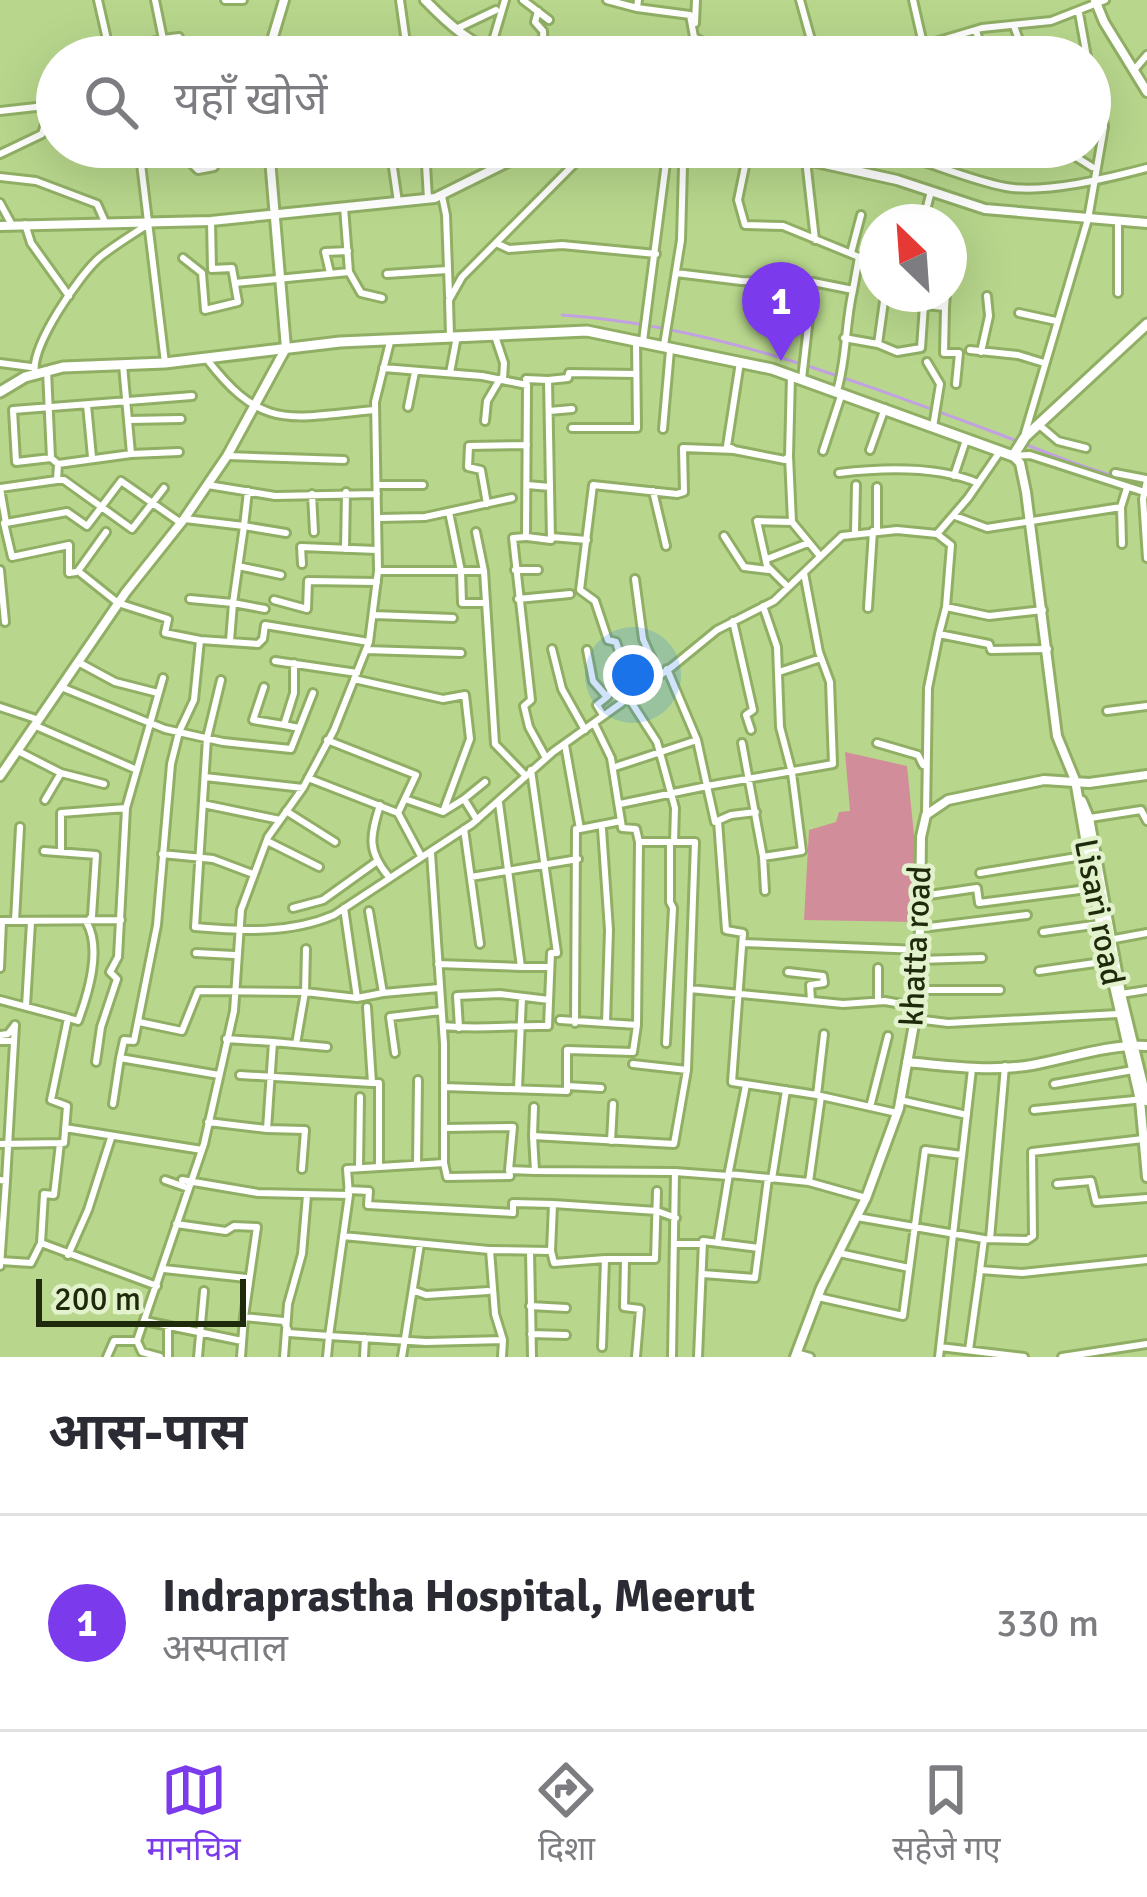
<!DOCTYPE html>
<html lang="hi">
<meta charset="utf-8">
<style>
:root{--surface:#fff;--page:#f7f7f7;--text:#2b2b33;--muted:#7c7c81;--line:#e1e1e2;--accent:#7c3aed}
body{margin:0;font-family:Signika,"Noto Sans Devanagari",sans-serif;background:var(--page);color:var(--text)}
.compass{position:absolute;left:859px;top:204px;width:108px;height:108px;border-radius:50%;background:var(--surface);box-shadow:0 12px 48px #0002;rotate:335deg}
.scale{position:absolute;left:36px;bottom:30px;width:210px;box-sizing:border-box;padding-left:12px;border:6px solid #1e2a0b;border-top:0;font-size:33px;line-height:42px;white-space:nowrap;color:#1e2a0b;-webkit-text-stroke:9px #e1f2cc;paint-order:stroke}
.you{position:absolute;left:633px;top:675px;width:42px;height:42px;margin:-30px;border:9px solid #fff;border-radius:50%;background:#1a73e8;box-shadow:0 0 0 18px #1a73e833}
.badge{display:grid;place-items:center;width:78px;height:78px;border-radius:50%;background:var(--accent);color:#fff;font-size:39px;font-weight:700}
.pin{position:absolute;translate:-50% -99px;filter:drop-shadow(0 3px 6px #0008)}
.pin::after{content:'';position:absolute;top:63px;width:42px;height:36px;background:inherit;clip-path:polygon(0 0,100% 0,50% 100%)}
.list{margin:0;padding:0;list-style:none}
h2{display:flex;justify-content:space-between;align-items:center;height:156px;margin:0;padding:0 48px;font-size:51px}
h2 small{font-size:39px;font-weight:400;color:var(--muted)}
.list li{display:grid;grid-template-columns:78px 1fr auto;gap:36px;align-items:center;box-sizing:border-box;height:216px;padding:0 48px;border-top:3px solid var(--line)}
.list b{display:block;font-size:45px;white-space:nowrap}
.list p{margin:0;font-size:39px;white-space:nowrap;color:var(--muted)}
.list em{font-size:39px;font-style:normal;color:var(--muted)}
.icon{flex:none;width:66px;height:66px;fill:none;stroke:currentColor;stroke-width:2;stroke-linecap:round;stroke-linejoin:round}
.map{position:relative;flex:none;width:1147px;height:1357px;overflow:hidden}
.search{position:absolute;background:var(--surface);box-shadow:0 12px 48px #0002;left:36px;right:36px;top:36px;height:132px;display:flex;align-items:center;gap:30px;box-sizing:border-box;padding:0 42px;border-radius:66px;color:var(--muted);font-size:45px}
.sheet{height:372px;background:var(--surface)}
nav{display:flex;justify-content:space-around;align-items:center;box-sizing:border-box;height:168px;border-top:3px solid var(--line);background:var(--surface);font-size:33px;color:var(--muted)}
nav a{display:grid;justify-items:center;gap:6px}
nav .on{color:var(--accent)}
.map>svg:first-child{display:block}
.green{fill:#d28d9a}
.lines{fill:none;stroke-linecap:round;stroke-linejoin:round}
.stream{stroke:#c1a1e2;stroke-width:3}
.minor-casing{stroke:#90af65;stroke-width:12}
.tertiary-casing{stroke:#90af65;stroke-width:14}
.secondary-casing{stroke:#90af65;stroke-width:15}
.minor{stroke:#fff;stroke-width:6}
.tertiary{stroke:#fff;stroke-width:8}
.secondary{stroke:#fff;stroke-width:9}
.labels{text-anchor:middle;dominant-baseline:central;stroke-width:9;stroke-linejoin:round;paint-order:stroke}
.street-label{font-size:33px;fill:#1e2a0b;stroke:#e1f2cc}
</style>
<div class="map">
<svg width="1147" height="1357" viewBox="0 0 1147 1357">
<rect width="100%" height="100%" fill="#b8d78c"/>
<path class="green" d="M845 752 907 766 915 845 916 922 804 920 809 830 836 822 839 812 850 811Z"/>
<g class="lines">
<path class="stream" d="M135 147 141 188
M562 315C711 325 849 379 988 430 1040 449 1091 473 1145 483"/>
<defs>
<path id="minor" d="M98 0 111 57
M225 0H243
M400 0 408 57
M523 0 549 20
M607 0 637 8
M638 0 637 8 690 15 694 37
M800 0 815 54
M913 0 926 57
M538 11 535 22 543 31 544 57
M1079 13 1087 57
M695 23 696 0
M1014 26 1025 57
M456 29 496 10
M976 30 983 57
M163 39 179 37
M925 45 982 28 1051 21 1105 0
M484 50 492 44 505 0
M110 52 163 39 155 0
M678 57 694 37 729 57
M791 57 809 53 826 57
M1134 70 1147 55
M0 111 54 105
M139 147 165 363
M184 147 185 157 198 170 214 167 216 147
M344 147 381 152 390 148
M390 147 398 202
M425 147 428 199
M749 147 738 200 745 225 783 226 859 257 853 290 813 282
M870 147C917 155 959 178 1006 187 1045 194 1109 178 1147 168
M1060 147 1092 167
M217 151 241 147
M0 154 42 134 47 117 57 103
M806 160 815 240
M0 177 36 181 97 204 105 222
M442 196 446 215 449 296
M0 203 12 225
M923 222 931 191
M25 224 31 243 69 296
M496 243 509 249 562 245 656 254
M851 253 861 215
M859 257 877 260
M183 258 202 273 205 310 238 302 232 268 212 269 211 221
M349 272 361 293 382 298
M330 273 325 252 348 251
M676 273 741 281 813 282 802 379
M387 274 447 270
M235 283 349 272 344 207
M1118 293V220
M945 307 944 353H959L956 384
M1019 313 1056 321
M450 336 449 300 462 277 591 147
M495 336 504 363 503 379
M844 338 878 344 885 294
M643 341 668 147
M878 344 897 352 921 348 924 305 945 307 946 294
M664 345 681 240 683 166 690 147
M970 350 1018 355 1044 363
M981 352 989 316 987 296
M206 358C263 433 290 417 375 410
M927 362 940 384 933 427
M0 363 31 367
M383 368 482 376 527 385 526 537 513 538 531 700 524 706 529 727 546 758
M47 371 51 458 58 464 57 480 0 488 6 523 67 512 87 526 121 481 181 523
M35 373C30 347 79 275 100 257 115 245 132 235 148 224
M450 373 457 336
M548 380 568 378 569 373 636 374
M527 385 526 379 548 380 551 540 527 537
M837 391C847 357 845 324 853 290
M87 405 92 457
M408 407 415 372
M549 411 572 409
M129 420 181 419
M485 421 487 401 500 379
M1038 424 1058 441 1086 448
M572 428H637L636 341
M663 429 670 350
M1025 433 1088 219 1104 127 1099 94 1090 71
M733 449 727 446 740 362
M870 450 885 408
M823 451 841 396
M131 454 179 452
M227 456 344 460
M789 456 792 522 820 556
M1013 456 1030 455 1147 493
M51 458 16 462 13 410 192 396
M58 464 131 454 123 365
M839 473C881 468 938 466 978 483
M1115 473 1146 479
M954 476 966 440
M57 480H64L132 529 164 488
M1147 481 1143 499 1147 558
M208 485 275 496 377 494
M377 485H423
M527 485 550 487
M248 491 244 526 286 533
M653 491 666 546
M312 494 314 532
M487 504 481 470 468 467 469 446 527 445
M449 512 461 571 462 603H486
M955 516 987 528 1121 507
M380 518 425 517 512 498
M185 519 244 526 233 603 265 609
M4 523 12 557 69 545V573L76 572
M877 531V487
M106 532 78 571 118 603 168 619 165 633 200 640
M476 532 484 571 495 744 524 774
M855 532 856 485
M937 534 951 545 946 607
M724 536 744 567 769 570
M551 537 587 540
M1122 544 1121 507 1127 488
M345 549 346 492
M767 559 808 543
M302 564 301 547 377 550
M238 566 281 575
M0 570 5 622
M515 570H538
M379 571H484
M635 579 643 639 659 675
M788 587 767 566 757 521 792 522
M190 599 233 603 230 641
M518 599 570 594
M274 600 307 609 308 581 377 582
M868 608 873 531
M1043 610 989 616 946 607 939 634 989 644 991 650 1048 649
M374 615 453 618
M733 621 753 710 746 715 751 730
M552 649 562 689 585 730
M366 650 461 653
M587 650 593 681 607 697 625 670 616 642 608 640 595 601 580 590 593 485 677 494 684 492 683 448 734 450 785 460 789 456 791 375
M275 661 357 673
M78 662 115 682 158 693
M294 663V693L284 725 299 728
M667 669 697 740 707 786 833 764 830 682 819 652 804 573
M779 672 821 658
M354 679 443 699 465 695 470 739 443 812
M221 680 207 738 195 927C241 931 290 934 334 915L472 824 553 752 673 666 717 630 774 601 842 536 897 530 937 534 968 498 999 453
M61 687 165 729 223 742 291 749 313 693
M264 687 253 720 284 725
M628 697 657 742 675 808 674 842
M0 707 39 720
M1107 711 1147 706
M603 715 597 705 607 697
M36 726 137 770
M742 743 763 857 802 851 792 773 780 727 777 647 763 606
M877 743 918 755 923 765
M565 745 580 829H576L575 1023
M18 751 61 773 104 784
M615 767 697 740
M205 777 303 788
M308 778 398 813 416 775 327 740
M405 799 443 812 464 799 477 820
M464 799 485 782
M45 800 61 773
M203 804 280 820
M620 804 707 786 715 822 731 815 756 812
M380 805C370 837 367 851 389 877
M286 811 335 842
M398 813 421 856
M926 815 928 688 939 634
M1090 818 1141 810 1147 821
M718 821 726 930 743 933 732 1082 817 1095 824 1034
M464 829 480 944
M580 829 621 821 611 758 594 723
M267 841 319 867
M44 851 96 855 92 916 87 923C102 950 88 994 78 1021L68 1018
M61 852V813L126 808
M162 854 213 859 253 874
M763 857 765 891
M980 873 1089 855
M471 877 578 859
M922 896 977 888 979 903 1095 888
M293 908 323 900 376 862
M0 921 121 920
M15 921 20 827
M921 928 1027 915
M1043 932 1100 924
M1109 940 1147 933
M743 943 920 950
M196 953 234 955
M919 960 982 958
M438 964 521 967 499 803
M521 967H550
M0 968 2 921
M1039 971 1109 961
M788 972 823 976 824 983 810 985 811 1000
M690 989 843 1004 885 1001 918 1007
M919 990H1000
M383 993 439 988
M1121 994 1147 990
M357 998 383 993 369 911
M0 1000 68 1018 51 1100 67 1106 64 1143 0 1144
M878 1001V968
M26 1006 31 922
M367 1007 372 1083H379V1167
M916 1019 948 1023 1118 1014
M560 1020 606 1023 609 930 602 829
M139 1022 182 1031 198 991 305 992 306 949
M606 1023 637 1025 639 842 636 829 622 828 621 821
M443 1026C478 1030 511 1025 548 1026L551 953H557L531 770
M459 1028 457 996 500 994 549 1000
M0 1035 8 1034 15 1025
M0 1041H14
M273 1042 327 1047
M666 1043 673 908 670 902V842
M296 1044 305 992 357 998 344 908
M395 1053 390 1017 441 1011
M120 1058 124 1040 134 1041 157 925 171 764 179 732 194 700 200 640 258 644 263 639 265 625 369 642
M96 1062 101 1027 117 979 110 972 118 957 126 808 163 678
M633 1064 687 1070
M240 1075 372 1083
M1054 1084 1133 1070
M567 1086 601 1088
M444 1087 567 1091V1050L633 1052 637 1025
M518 1089 522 997
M821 1096 897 1113
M900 1100 967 1115
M113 1104 120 1058 219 1075
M534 1107 533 1136 674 1144 687 1070 695 842H639
M870 1107 888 1036
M1034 1110 1144 1099
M208 1122 267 1129 273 1042 226 1039
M65 1128 202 1150
M444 1128 513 1127 509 1170 535 1171 533 1136
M267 1129 305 1130 302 1169
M611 1141 613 1104
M60 1143 54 1195 44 1194 41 1243 157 1286
M444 1163 447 1177 510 1176 509 1170
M417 1164 418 1080
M359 1168 360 1097
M535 1171 675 1172 672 1357
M675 1172 728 1176 746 1085
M772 1179 786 1090
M0 1180 6 1181 15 1025
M165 1180 188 1188
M182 1180 258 1193 349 1195 347 1169 444 1163V1044L431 853
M809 1182 821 1096 817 1095
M1057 1184 1091 1181 1096 1202 1147 1198
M348 1190 369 1191 368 1205 513 1213V1203L553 1204 551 1251
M553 1204 657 1211 676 1218
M857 1217 984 1239 980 1270 1022 1273 1147 1260
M176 1224 226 1231 234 1226 257 1227 244 1317 284 1321 289 1333 329 1336 349 1195
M343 1236 489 1250
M984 1239 1027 1240 1033 1236 1032 1152 1143 1139
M990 1239 1005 1066
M718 1241 729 1174 809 1182 866 1198
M675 1244H703
M530 1251 532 1357
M839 1253 909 1268
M68 1255 88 1210 111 1138
M607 1259H655L657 1191
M625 1259 624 1307 640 1309 636 1357
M1 1261 31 1263 41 1243
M0 1266 6 1181
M164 1269 246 1278
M703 1274 755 1278 768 1178
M415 1291 426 1295 488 1291
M818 1297 903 1316 925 1150 962 1155
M530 1306 566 1308
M145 1321 242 1341
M531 1334 566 1335
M137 1341 142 1352 160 1357
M940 1347 1024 1357
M969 1350 980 1271
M796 1353 810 1357
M107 1357 114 1341H137L204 1144 234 1011 241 910 268 837 303 788 334 730 369 642 378 571 375 402 390 342
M168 1357V1326
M198 1357 204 1291
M241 1357 244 1317
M284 1357 288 1304 302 1254 307 1195
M327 1357 329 1336 426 1342 503 1340 495 1314 490 1250 551 1251 554 1263 605 1259 602 1347
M364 1357 365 1338
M402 1357 420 1244
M502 1357 503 1340
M698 1357 703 1241 759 1248
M939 1357 972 1069
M1062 1357 1147 1344"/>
<path id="tertiary" d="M425 0C449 25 473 46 506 57
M1095 0 1104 22 1147 92
M267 57 284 0
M748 147 897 180 985 209 1147 223
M0 226 211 221 435 198 538 147
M1013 456 1020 463 1026 492 1057 736 1075 780 1100 924 1140 1100 1147 1177
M0 776 126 592 184 519 227 456 286 348 269 147
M1082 801 1089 818 1121 994 1147 1101
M907 1062C948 1066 991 1072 1032 1065 1070 1058 1108 1044 1147 1046
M795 1357 821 1288 866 1198 899 1108 919 996 921 837 926 815 948 800 1044 780 1089 783 1147 775"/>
<path id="secondary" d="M0 392 25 377 63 367 165 363 340 342 587 331 772 369 1013 456 1025 437 1147 324"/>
</defs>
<use href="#minor" class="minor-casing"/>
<use href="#tertiary" class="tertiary-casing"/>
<use href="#secondary" class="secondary-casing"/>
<use href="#minor" class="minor"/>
<use href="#tertiary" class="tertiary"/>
<use href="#secondary" class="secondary"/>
</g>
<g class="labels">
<g class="street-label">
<text transform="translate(1099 912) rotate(79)">Lisari road</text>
<text transform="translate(916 946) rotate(-87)">khatta road</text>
</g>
</g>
</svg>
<svg class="compass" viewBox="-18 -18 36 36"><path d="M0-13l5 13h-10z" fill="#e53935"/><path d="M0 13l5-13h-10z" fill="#7c7c81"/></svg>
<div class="scale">200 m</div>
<div class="you"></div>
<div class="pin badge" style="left:781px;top:361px">1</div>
<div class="search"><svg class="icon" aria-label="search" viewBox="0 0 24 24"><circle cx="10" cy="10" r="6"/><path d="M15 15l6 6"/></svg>यहाँ खोजें</div>
</div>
<section class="sheet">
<h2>आस-पास<small></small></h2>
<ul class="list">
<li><span class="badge">1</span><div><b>Indraprastha Hospital, Meerut</b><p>अस्पताल</p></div><em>330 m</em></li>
</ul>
</section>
<nav>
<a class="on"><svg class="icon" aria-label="map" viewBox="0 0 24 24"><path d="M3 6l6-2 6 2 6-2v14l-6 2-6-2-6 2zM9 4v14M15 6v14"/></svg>मानचित्र</a>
<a><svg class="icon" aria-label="directions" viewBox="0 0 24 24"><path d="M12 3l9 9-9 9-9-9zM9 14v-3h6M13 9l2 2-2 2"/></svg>दिशा</a>
<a><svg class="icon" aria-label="saved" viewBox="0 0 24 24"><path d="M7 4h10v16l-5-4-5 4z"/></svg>सहेजे गए</a>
</nav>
